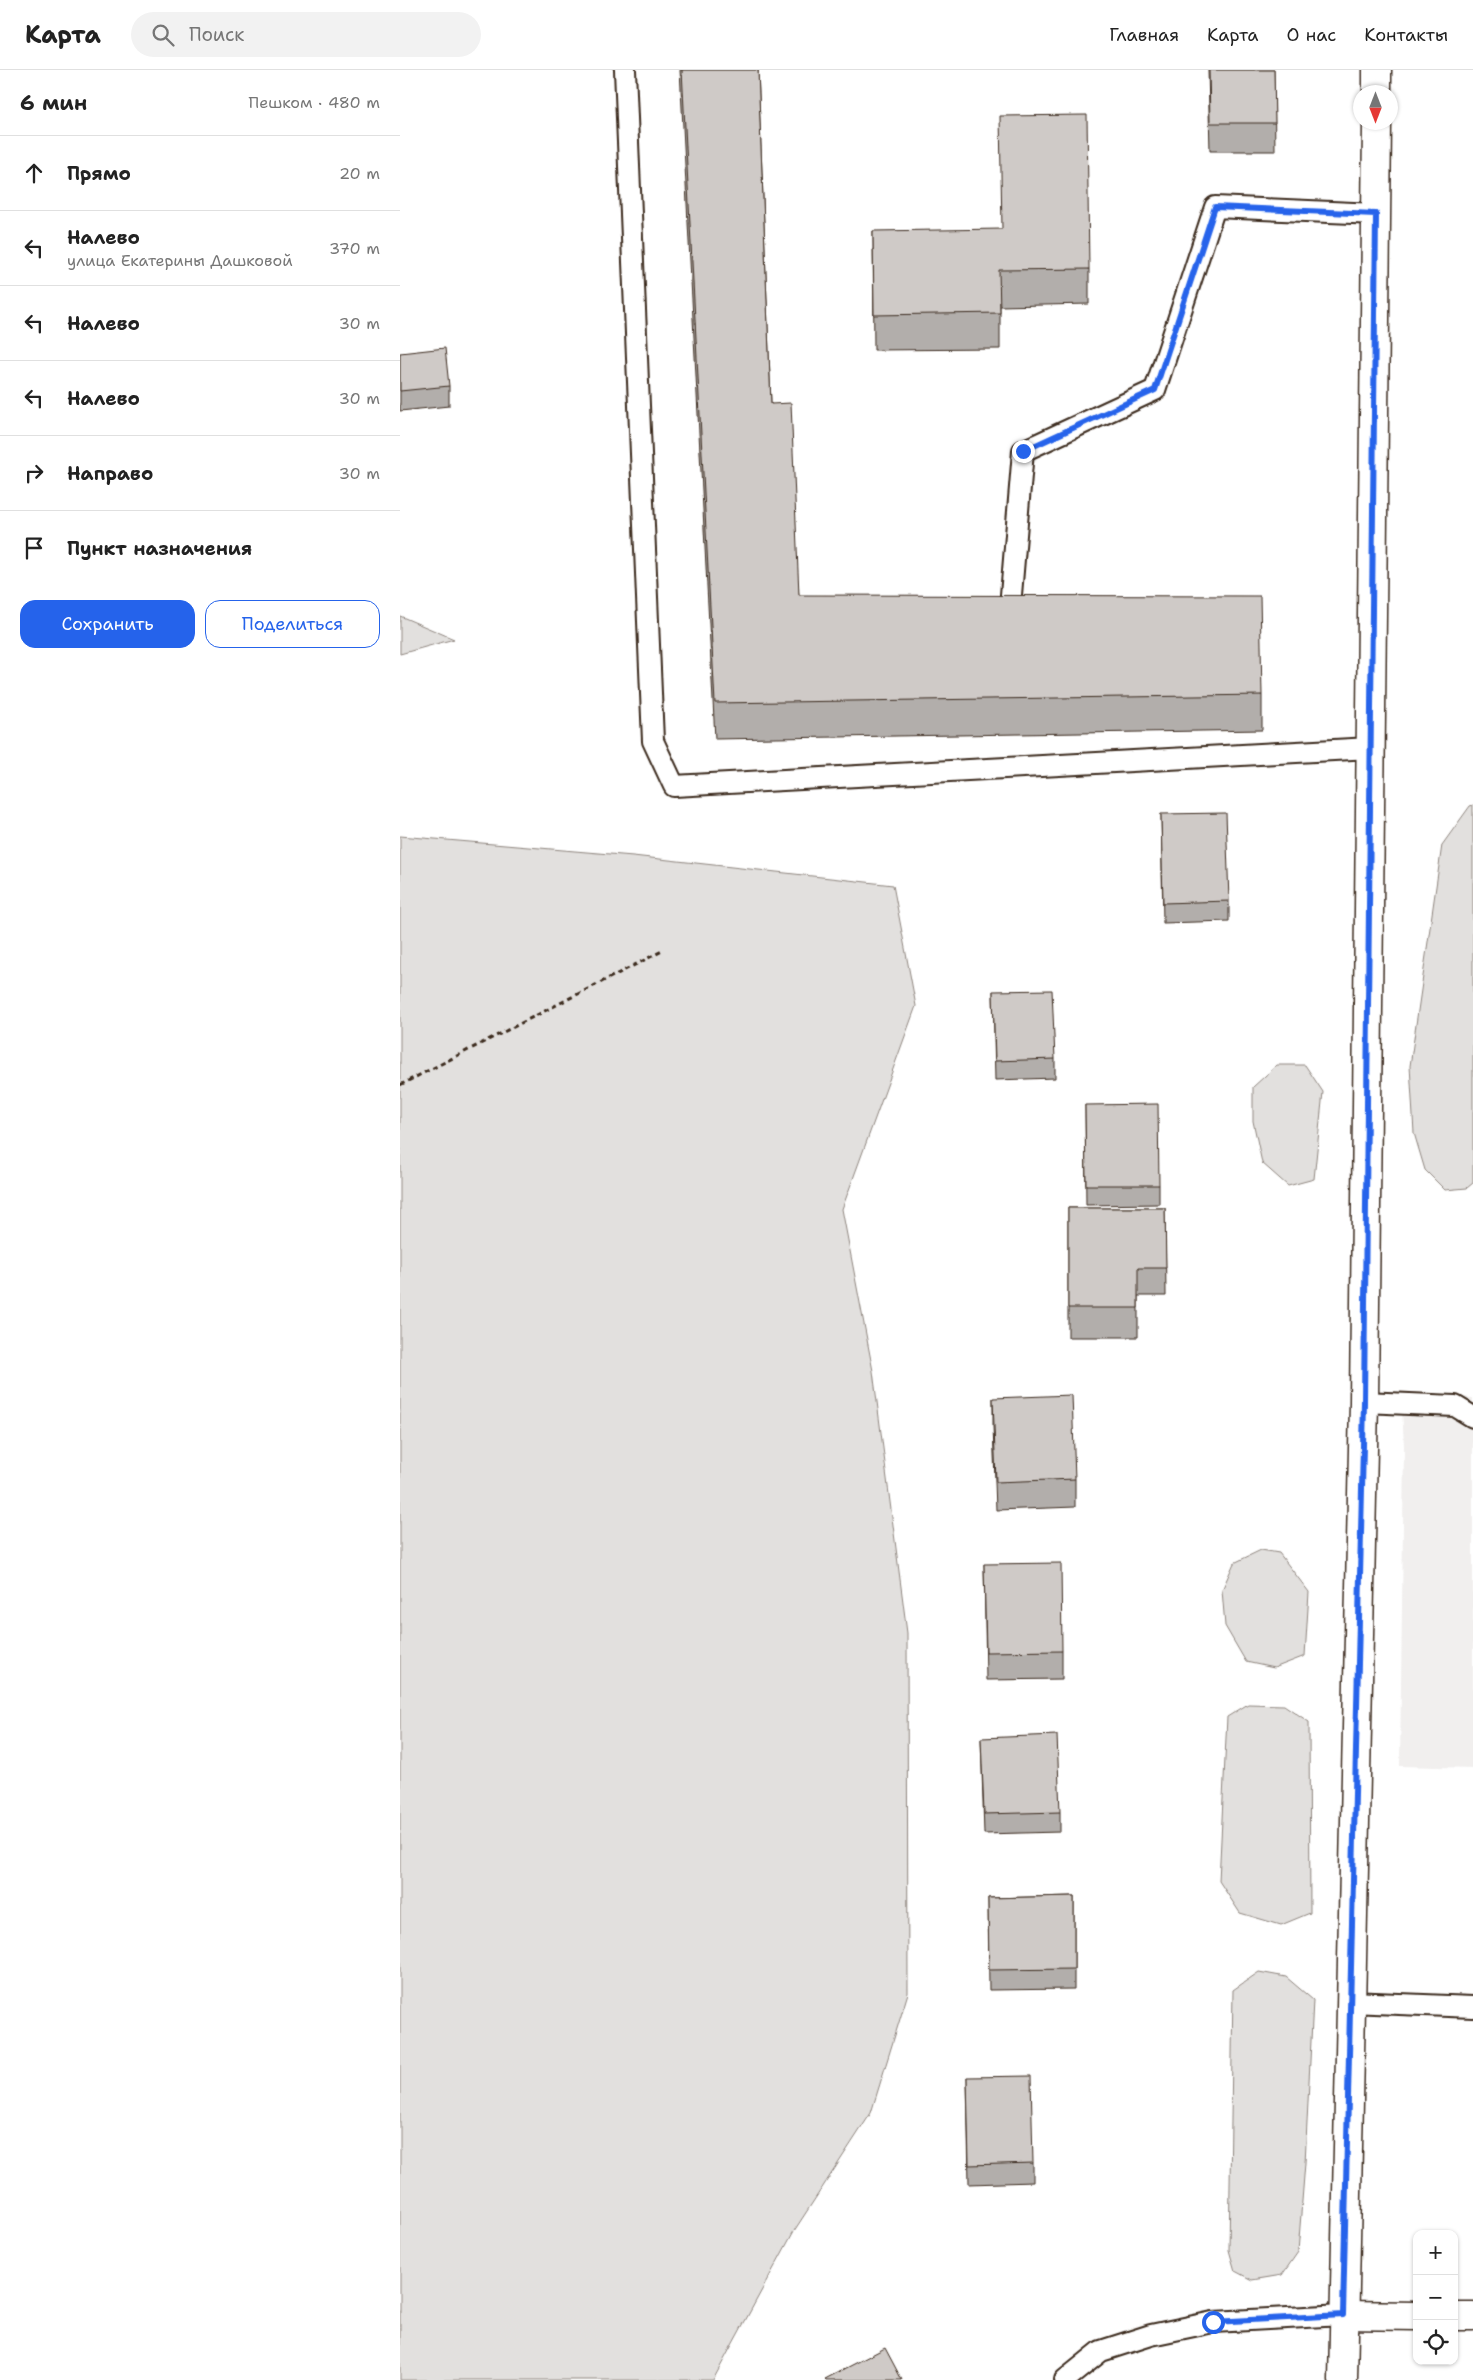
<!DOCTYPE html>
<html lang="ru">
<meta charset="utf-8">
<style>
:root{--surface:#fff;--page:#f2f2f2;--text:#222;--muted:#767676;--line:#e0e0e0;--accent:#2563eb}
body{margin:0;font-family:"Shantell Sans",sans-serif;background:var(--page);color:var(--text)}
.controls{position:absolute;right:15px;bottom:15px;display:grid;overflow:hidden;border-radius:10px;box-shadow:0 1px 4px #0004}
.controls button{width:45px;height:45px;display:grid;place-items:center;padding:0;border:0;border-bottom:1px solid var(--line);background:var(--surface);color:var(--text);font:25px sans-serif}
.compass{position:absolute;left:953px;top:15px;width:45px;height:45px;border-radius:50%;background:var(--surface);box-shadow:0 1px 4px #0004;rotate:180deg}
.stop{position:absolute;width:15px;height:15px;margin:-11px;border:4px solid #2563eb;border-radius:50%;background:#fff}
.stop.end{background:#2563eb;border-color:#fff;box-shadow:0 1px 5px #0008}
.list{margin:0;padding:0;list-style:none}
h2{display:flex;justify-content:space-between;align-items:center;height:65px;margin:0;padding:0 20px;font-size:21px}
h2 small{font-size:16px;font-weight:400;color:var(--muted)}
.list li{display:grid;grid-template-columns:32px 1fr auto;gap:15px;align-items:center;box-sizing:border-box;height:75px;padding:0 20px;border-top:1px solid var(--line)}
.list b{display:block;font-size:19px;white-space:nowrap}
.list p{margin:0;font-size:16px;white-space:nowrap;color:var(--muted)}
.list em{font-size:16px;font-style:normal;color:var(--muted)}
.actions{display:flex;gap:10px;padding:15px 20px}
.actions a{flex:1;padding:11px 0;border:1px solid var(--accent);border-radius:15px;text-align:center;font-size:18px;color:var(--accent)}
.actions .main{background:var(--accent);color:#fff}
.icon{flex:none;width:28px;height:28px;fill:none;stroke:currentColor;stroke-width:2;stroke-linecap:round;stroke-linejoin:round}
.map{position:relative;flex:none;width:1073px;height:2310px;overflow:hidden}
header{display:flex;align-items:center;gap:30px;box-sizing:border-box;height:70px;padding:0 25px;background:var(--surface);border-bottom:1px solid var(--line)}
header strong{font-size:24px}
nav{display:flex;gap:28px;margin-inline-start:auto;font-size:18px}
.search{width:350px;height:45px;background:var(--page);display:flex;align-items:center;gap:12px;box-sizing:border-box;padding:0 18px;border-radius:28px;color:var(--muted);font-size:19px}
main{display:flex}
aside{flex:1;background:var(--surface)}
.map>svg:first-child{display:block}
.built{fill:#f1efee}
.green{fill:#e2e0de;stroke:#8e857e}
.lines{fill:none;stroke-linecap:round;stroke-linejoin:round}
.service-casing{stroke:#3b2a1e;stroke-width:24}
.minor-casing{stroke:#3b2a1e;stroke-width:31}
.tertiary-casing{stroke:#3b2a1e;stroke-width:31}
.path{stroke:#3b2a1e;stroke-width:3;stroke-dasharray:5 4;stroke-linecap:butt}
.service{stroke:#fff;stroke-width:20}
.minor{stroke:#fff;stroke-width:28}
.tertiary{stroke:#fff;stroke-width:28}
.wall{fill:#b2aeab;stroke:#3b2a1e}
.building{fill:#cfcac7;stroke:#3b2a1e}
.route{stroke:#2563eb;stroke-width:6}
</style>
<header>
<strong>Карта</strong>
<div class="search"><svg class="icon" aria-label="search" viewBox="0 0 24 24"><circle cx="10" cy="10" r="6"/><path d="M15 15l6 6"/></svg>Поиск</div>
<nav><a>Главная</a><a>Карта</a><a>О нас</a><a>Контакты</a></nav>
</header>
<main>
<aside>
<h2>6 мин<small>Пешком · 480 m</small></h2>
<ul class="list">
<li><svg class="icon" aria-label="ahead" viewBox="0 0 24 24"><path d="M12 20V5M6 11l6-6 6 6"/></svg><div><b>Прямо</b></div><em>20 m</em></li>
<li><svg class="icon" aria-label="left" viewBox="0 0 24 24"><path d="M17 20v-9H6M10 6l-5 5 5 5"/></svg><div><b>Налево</b><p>улица Екатерины Дашковой</p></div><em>370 m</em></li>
<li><svg class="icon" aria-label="left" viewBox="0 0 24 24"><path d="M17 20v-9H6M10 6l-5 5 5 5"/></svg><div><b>Налево</b></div><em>30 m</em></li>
<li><svg class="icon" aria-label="left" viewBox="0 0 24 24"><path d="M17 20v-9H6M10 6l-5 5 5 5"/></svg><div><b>Налево</b></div><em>30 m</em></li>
<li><svg class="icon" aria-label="right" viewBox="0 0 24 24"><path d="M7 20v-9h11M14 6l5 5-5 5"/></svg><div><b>Направо</b></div><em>30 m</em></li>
<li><svg class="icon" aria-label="arrive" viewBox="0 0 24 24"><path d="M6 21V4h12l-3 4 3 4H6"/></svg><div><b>Пункт назначения</b></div></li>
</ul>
<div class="actions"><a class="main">Сохранить</a><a>Поделиться</a></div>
</aside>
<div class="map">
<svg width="1073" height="2310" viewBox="0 0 1073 2310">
<rect width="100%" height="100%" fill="#fff"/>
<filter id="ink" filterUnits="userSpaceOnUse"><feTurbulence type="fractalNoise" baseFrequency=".02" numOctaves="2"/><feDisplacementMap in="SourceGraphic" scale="10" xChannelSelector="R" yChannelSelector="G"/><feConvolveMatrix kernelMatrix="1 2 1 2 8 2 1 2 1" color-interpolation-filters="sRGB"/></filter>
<g filter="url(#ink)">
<path class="built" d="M1001 1321 1073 1328V1698L1000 1696 1004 1376Z"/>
<path class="green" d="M0 546 54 569 0 584Z
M1073 735V1113L1067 1118 1045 1120 1025 1100 1014 1063 1010 996 1042 775 1070 736Z
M0 766 233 786 493 815 516 936 442 1139 473 1301 507 1563 508 1923 471 2043 394 2161 313 2310H0Z
M877 995H905L923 1022 914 1109 888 1116 862 1093 853 1051V1017Z
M861 1480 879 1483 909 1522 905 1586 874 1598 846 1592 825 1556 822 1520 834 1493Z
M848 1634 884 1635 909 1652 910 1843 881 1855 840 1843 819 1811 827 1647Z
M859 1902 886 1907 913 1930 905 2093 898 2182 882 2205 852 2210 835 2201 829 2180 833 1920Z"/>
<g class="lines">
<defs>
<path id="service" d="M225 0 253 671 274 716 971 678
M611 525 623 381 755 320 815 137 976 144
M964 1332 1055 1336 1073 1347
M950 1932 1073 1937
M665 2310 701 2281 751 2265 813 2252 943 2245"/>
<path id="minor" d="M943 2245 1017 2246
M1054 2246H1073"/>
<path id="tertiary" d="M977 22V0
M943 2310 964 1332 977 52"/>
</defs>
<use href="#service" class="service-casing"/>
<use href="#minor" class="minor-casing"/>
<use href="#tertiary" class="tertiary-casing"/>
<path class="path" d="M0 1015 262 881"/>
<use href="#service" class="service"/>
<use href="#minor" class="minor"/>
<use href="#tertiary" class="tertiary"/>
</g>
<path class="wall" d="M280 0H358L371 334 399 525 862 625V660L315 669Z
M808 0H874L875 81H810Z
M473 161 689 199V234L600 236V279L474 280Z
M0 283 49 316V336L0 341Z
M761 744 829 831V851L763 853Z
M593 921 655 989V1008L595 1010Z
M685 1035 759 1115V1134L686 1135Z
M668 1138H765L766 1226H738V1267H668Z
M593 1328 675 1409V1437L596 1440 593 1356Z
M584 1494 662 1581V1609L586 1610Z
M581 1668 660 1742V1762L584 1764Z
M674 1826V1919L589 1920 588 1828Z
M567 2007 633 2093V2112L569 2114Z"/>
<path class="building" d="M282 0H358L371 334 391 333 399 525 860 526 862 625 315 633Z
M809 0H874L875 53H810Z
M687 45 689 199 599 200 600 243 474 245 473 161 602 159 600 46Z
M45 278 49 316 0 321V283Z
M826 743 829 831 763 833 761 744Z
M652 920 655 989 595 991 593 921Z
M758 1034 759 1115H686L685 1035Z
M668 1138H765L766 1198H738V1238H668Z
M672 1325 675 1409 596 1412 593 1328Z
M661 1493 662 1581 586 1582 584 1494Z
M657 1665 660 1742 584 1744 581 1668Z
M674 1826V1899L589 1900 588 1828Z
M631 2006 633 2093 569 2095 567 2007Z
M485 2278 502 2310H426L425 2309Z"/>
</g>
<g class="lines" filter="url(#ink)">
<path class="route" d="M623 381 755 320 815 137 976 144 964 1332 943 2245 813 2252"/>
</g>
</svg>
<div class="controls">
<button>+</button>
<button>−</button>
<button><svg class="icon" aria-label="locate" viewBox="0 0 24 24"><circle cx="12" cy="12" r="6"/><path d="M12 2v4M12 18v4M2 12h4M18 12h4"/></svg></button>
</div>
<svg class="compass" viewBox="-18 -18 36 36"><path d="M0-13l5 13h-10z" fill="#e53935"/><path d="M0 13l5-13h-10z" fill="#767676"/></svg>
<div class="stop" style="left:813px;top:2252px"></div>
<div class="stop end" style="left:623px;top:381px"></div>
</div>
</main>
